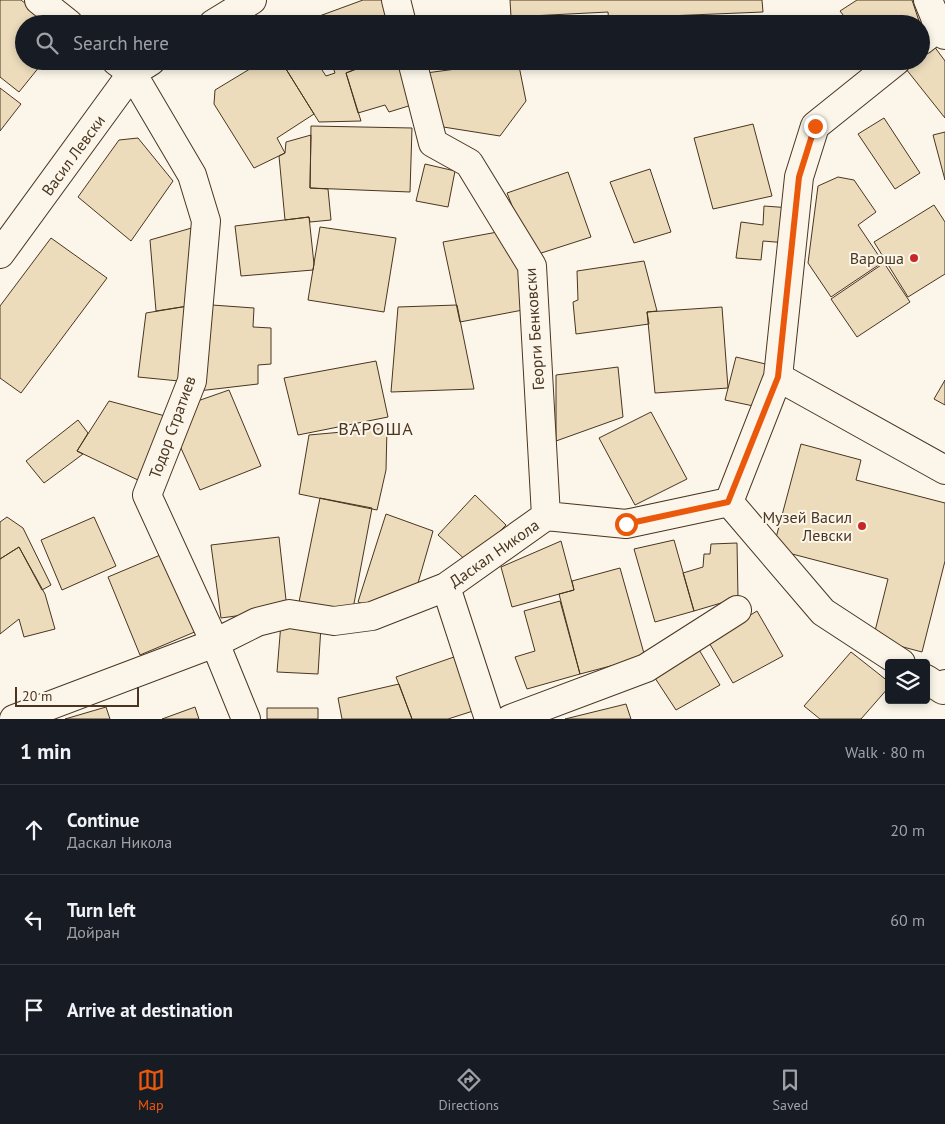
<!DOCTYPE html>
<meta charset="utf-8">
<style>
:root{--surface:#171b24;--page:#242831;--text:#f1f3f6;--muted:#9ea1a6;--line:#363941;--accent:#ea580c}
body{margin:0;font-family:"PT Sans",sans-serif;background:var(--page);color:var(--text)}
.controls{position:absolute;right:15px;bottom:15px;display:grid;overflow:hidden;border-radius:5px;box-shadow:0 2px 8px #0003}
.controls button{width:45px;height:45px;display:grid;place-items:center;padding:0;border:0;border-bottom:1px solid var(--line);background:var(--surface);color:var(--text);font:25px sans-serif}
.scale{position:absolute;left:15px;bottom:12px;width:124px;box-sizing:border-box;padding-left:5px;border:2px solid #4a3520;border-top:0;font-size:14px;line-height:18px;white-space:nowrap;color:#4a3520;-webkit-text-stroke:4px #fbf6e9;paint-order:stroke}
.stop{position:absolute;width:15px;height:15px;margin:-11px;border:4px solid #ea580c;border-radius:50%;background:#fff}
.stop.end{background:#ea580c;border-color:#fff;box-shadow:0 1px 5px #0008}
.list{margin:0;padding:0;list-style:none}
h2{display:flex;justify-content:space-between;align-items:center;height:65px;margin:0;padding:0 20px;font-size:21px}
h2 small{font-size:16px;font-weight:400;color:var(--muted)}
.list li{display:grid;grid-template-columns:32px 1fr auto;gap:15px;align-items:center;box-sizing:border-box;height:90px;padding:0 20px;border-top:1px solid var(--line)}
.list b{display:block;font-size:19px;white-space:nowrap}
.list p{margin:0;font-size:16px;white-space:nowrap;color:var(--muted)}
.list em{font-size:16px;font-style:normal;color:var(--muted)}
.icon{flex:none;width:28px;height:28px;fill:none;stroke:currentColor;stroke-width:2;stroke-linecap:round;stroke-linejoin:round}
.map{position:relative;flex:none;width:945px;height:719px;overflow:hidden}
.search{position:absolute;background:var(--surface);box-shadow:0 2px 8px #0003;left:15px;right:15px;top:15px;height:55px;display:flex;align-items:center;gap:12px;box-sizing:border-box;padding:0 18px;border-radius:28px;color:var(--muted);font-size:19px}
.sheet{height:335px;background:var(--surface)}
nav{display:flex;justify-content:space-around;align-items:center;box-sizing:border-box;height:70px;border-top:1px solid var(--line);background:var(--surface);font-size:14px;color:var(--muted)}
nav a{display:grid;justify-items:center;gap:2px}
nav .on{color:var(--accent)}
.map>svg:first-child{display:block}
.building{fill:#ecdcbc;stroke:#4a3520}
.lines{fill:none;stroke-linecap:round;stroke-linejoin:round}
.street-casing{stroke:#4a3520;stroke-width:30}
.street{stroke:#fbf6e9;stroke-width:28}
.route{stroke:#ea580c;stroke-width:6}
.poi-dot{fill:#c62828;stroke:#fbf6e9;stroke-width:2}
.labels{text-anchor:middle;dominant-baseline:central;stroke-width:4;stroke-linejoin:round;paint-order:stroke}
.street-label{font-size:16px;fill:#4a3520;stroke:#fbf6e9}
.poi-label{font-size:16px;fill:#4a3520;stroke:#fbf6e9;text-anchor:end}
.neighbourhood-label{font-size:18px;letter-spacing:1px;fill:#4a3520;stroke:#fbf6e9}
</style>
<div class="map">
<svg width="945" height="719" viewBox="0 0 945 719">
<rect width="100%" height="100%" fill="#fbf6e9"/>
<path class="building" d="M0 0H21L52 24H24V61H44L19 92 0 77Z
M363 0H383L391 24H317L314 18Z
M510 0H762L763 12 667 16V24H609L608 12 511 17Z
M857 0H912L920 24H850L840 11Z
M931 42 945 61V118L902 64 906 61H921V50Z
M263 61H281L314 114 277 138 285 153 254 168 214 104 215 90Z
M281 61H316L326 76 335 73 331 61H377L346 73 361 121 319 122Z
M377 61H402L415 104 389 112 385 105 358 113 346 73Z
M454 61H518L526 101 500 136 437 126 426 73 456 69Z
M0 88 21 104 0 131Z
M884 118 920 173 895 189 858 134Z
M753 124 772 196 713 209 694 138Z
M311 126 412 128 410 192 310 188Z
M945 132V180L933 135Z
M311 135 310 188 328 189 331 220 310 222 309 217 285 220 279 156 285 153 286 142Z
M138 138 173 181 131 241 78 197 119 140Z
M425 164 455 171 448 207 416 201Z
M650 169 671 232 634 243 610 182Z
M568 172 591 237 532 256 507 193Z
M838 177 854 180 876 212 858 225 883 262 831 297 808 263 818 186Z
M934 205 945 222V274L908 297 874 242Z
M764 206 791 208 787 243 763 241 761 260 736 258 741 222 763 225Z
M309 217 314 264 313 270 241 276 235 226Z
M195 227 188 306 156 311 150 240Z
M320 227 396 238 384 312 308 300Z
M503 231 525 262 528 309 460 322 443 242Z
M51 238 107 278 21 393 0 378V306Z
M644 261 657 311 647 312 649 324 576 334 573 302 578 300 577 271Z
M884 263 910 302 857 337 831 299Z
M212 305 254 308 253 327 271 328V364L258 365V384L198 391Z
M457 305 474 389 391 392 398 307Z
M188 306 179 381 138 377 146 313Z
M722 307 728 388 655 393 647 312Z
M736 357 774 366 763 408 725 400Z
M376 361 388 417 298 435 284 378Z
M618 367 623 417 556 441V375Z
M945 380V405L934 399Z
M229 390 261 466 200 490 175 435 189 404Z
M109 401 169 417 140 481 77 451Z
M651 412 687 479 635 505 599 438Z
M78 420 88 433 77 451 83 454 44 483 26 461Z
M387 428 386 470 377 510 299 494 309 435Z
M801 444 861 460 856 480 945 503V561L922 652 873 639 888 579 773 549Z
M475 495 506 525 469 563 438 535Z
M320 498 372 508 352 614 298 607Z
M386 514 433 531 416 590 373 608 358 602Z
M7 517 23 528 51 585 42 590 19 547 0 559V522Z
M94 517 116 566 62 590 41 540Z
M279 537 287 609 221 618 211 545Z
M674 540 694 611 655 622 634 549Z
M561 541 574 590 512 607 501 567Z
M737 543 738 598 694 611 683 573 703 567 704 554H710L711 544Z
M19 547 45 594 55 629 24 637 19 619 0 634V559Z
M165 553 197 631 140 655 108 577Z
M620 568 645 657 580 674 559 594 574 590 572 581Z
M560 601 580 674 527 689 515 657 535 651 524 611Z
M757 611 783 656 733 683 708 641Z
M281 623 321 626 318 674 277 672Z
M698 648 720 685 676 710 653 675Z
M851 652 889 682V687L861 719H820L804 706Z
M454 657 473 711 448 719H412L396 677Z
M399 684 412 719H342L338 698Z
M626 704 631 719H565Z
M106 707 110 719H65Z
M195 707 199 719H162Z
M267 708H318V719H267Z"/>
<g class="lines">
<defs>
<path id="street" d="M39 0 69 24
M396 0 402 24
M928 0 939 27 945 35
M213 24 252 0
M921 41 939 27
M116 61 132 73 192 175 206 221 192 381 147 495 215 643 246 719
M412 61 433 143 469 163 532 266 546 516
M0 254 132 73 151 61
M778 377 945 470
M729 502 778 377 799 177 815 126 896 61
M729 502 823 612 901 663
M446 587 489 719
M926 679 943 690 945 684
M14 719 215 643 257 622 289 614 334 621 372 616 446 587 546 516 626 524 729 502
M510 719 646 668 737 610"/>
</defs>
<use href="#street" class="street-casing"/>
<use href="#street" class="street"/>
</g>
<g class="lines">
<path class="route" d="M626 524 728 502 778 377 799 177 815 126"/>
</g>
<g class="poi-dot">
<circle cx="914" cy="258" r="5"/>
<circle cx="862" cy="526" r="5"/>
</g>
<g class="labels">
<g class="street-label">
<text transform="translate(73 155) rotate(-54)">Васил Левски</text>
<text transform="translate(534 329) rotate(-94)">Георги Бенковски</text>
<text transform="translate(172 427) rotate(-70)">Тодор Стратиев</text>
<text transform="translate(494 553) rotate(-35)">Даскал Никола</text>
</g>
<g class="poi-label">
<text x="904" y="258">Вароша</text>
<text x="852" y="517">Музей Васил<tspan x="852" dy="18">Левски</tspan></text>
</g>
<g class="neighbourhood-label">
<text x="376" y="428">ВАРОША</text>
</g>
</g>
</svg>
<div class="controls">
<button><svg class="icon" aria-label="layers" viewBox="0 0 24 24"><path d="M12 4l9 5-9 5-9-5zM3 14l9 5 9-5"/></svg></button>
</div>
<div class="scale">20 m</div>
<div class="stop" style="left:626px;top:524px"></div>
<div class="stop end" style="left:815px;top:126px"></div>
<div class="search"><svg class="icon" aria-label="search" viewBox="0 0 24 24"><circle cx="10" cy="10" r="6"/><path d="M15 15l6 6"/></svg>Search here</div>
</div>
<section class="sheet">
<h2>1 min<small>Walk · 80 m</small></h2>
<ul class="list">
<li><svg class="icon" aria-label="ahead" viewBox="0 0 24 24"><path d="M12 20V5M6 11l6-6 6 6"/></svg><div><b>Continue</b><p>Даскал Никола</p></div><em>20 m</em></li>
<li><svg class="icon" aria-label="left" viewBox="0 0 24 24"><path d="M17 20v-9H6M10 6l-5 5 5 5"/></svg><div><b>Turn left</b><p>Дойран</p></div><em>60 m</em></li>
<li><svg class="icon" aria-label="arrive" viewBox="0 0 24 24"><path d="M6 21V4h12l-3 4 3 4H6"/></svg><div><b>Arrive at destination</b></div></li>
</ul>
</section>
<nav>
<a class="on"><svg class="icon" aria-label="map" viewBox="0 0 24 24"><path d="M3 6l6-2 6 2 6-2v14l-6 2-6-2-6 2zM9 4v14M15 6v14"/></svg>Map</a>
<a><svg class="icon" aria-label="directions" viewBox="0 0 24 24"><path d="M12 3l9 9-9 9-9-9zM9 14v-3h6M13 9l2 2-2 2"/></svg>Directions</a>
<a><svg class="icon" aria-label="saved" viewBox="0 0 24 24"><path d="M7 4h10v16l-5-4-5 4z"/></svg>Saved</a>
</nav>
